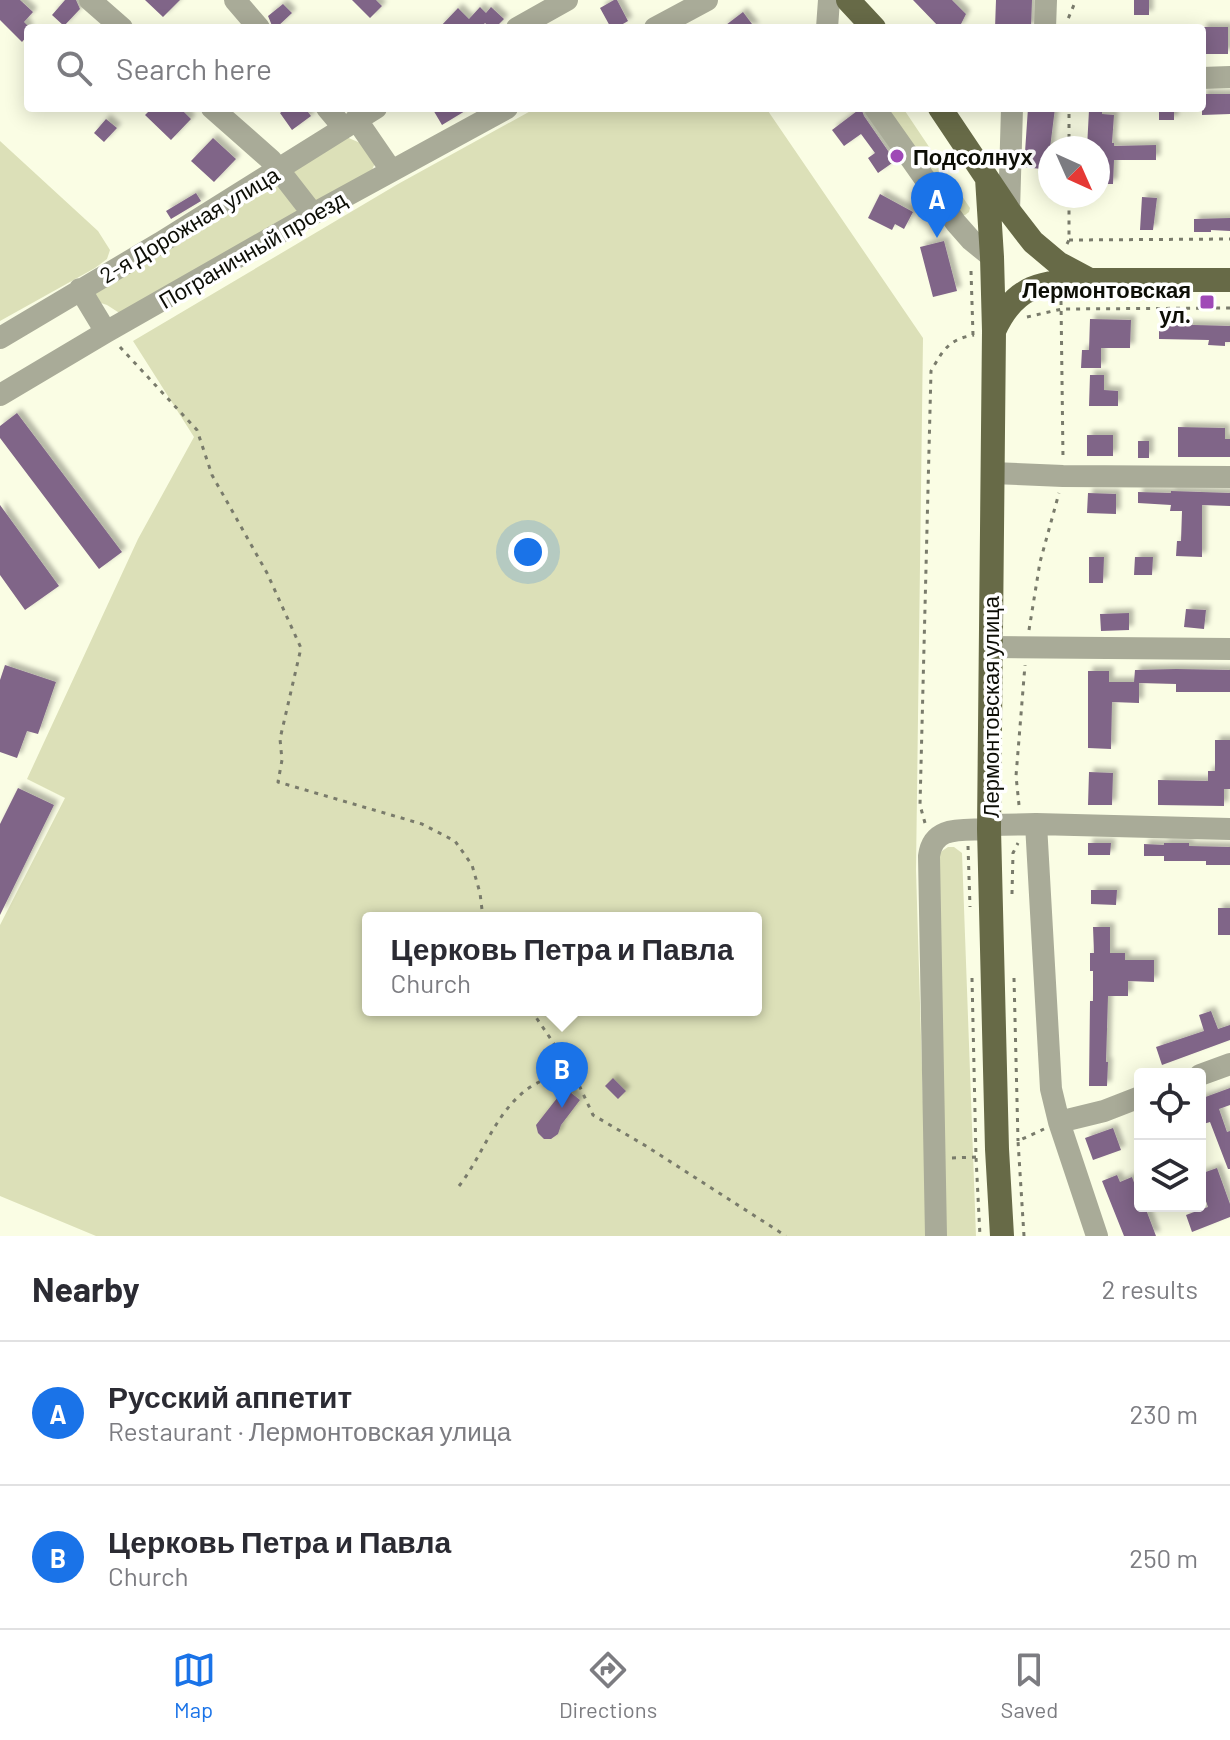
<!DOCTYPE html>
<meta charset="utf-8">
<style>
:root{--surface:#fff;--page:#f7f7f7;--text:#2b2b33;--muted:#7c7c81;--line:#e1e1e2;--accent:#1a73e8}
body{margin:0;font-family:Barlow,sans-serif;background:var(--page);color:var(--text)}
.controls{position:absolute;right:24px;bottom:24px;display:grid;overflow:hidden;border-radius:8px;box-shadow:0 4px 20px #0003}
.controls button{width:72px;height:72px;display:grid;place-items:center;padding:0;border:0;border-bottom:2px solid var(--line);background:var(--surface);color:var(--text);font:40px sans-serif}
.compass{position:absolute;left:1038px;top:136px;width:72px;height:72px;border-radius:50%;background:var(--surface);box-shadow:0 4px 20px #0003;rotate:135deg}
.you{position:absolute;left:528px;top:552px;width:28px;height:28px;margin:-20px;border:6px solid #fff;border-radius:50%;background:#1a73e8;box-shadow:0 0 0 12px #1a73e833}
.badge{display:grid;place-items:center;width:52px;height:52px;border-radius:50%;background:var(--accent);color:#fff;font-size:26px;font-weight:700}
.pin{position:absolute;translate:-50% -66px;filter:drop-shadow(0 2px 4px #0008)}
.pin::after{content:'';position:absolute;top:42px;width:28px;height:24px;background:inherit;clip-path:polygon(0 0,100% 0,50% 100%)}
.popup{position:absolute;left:362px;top:912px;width:400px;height:104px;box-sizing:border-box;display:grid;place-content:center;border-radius:8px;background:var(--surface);filter:drop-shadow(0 2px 6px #0005);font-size:26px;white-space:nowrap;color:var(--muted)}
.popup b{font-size:30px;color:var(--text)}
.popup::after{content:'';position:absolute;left:50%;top:100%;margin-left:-16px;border:16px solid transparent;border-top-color:var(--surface)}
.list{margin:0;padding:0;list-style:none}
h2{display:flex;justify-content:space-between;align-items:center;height:104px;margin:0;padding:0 32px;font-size:34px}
h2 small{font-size:26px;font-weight:400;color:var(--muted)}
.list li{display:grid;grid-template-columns:52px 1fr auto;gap:24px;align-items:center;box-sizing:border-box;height:144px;padding:0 32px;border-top:2px solid var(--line)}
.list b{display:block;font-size:30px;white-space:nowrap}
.list p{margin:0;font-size:26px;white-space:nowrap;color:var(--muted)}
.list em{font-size:26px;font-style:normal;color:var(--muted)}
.icon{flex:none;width:44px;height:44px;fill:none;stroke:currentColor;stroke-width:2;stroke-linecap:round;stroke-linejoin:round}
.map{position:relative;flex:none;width:1230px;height:1236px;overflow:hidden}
.search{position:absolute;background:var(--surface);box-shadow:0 4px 20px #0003;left:24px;right:24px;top:24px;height:88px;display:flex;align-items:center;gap:20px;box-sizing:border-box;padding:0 28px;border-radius:8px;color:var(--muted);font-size:30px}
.sheet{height:392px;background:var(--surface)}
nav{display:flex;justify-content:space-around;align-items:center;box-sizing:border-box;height:112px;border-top:2px solid var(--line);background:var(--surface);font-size:22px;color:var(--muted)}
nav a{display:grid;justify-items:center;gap:4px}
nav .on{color:var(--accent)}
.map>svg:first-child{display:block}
.green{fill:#dce0b8;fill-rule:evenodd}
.building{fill:#806588;filter:url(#shadow)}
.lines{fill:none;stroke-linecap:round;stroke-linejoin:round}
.path{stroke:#797b6b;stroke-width:3;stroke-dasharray:4 6;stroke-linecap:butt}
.minor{stroke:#a9ab98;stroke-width:22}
.major{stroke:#676a47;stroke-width:24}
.poi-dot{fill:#9f49b6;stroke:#fff;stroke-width:3}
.labels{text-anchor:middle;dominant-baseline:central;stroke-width:7;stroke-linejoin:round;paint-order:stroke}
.poi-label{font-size:22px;font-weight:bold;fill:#0d0e06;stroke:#fff;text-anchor:start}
.street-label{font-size:22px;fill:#0d0e06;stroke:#fff}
</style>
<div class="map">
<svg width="1230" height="1236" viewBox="0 0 1230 1236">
<defs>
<filter id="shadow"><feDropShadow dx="4.5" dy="-4.5" stdDeviation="2" flood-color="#0004"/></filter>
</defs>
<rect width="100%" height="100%" fill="#fafde4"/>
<path class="green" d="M536 108H766L923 338 916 870 927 1236H96L0 1196V925L65 798 27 779 138 539 194 437 133 341 398 184ZM368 918H756V1010H368Z
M885 108H903L970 208 969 212 965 215H960Z
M344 136 365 145 375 163 372 170 314 203 291 169Z
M0 141 98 231 110 250 107 259 95 268 0 321Z
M272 183 279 185 298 212 121 314 107 305 92 300 88 295Z
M948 847H954L962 853 976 1236H945L939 853Z"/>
<path class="building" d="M0 0H20L33 12 24 22 28 26V35L22 42 0 20Z
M65 0H76L80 9 64 26 52 15Z
M145 0H180L163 17Z
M352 0H376L382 6 370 18Z
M614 0H617L628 21 616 28H611L600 8Z
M913 0H952L966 14 959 28H940Z
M996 0H1032L1031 28H995Z
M1134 0H1149V15H1134Z
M283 4 292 13 276 28H273L268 16Z
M480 7 486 13 491 7 504 19 495 28H491L485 23 480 28H439L458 8 469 19Z
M743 12 755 28H722Z
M1202 27H1228V54H1202Z
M1202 94H1230V114L1202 115Z
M152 108H180L191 119 171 140 145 115Z
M286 108H305L311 116 292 130 280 113Z
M432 108H470L442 125Z
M861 108 864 116 895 161 878 173 868 158 875 153 861 134 844 146 832 130Z
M1028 108H1055L1050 148V170L1024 167Z
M1159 108H1174V120H1159Z
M1089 110H1102V114L1114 115 1112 143H1114V146L1156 145V160H1114L1113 184H1098V148H1087Z
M106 119 117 128 104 142 94 133Z
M213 138 236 159 214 182 191 161Z
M196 193 201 201 171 219 166 211Z
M880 194 913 212 904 229 895 224 892 230 868 218Z
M1142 197 1157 198 1153 230H1140Z
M1230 218V231L1211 230V232H1194V219Z
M944 241 957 291 933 297 920 247Z
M1090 319 1131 320 1130 348H1101V368H1081L1082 350H1089Z
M1159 324 1230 326V342H1225V346L1208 345 1209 340 1159 339Z
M1090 375H1104V390L1118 391V406H1089Z
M17 413 122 552 99 569 0 438V426Z
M1178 427 1225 428V439H1230V457H1178Z
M1087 435H1113V456H1087Z
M1138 441H1149V458H1138Z
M1171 491 1230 493V506L1202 505V557L1176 556 1177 541H1181L1182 511H1170L1171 505 1138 503V492L1171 493Z
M1088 493 1116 494V514L1087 513Z
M0 505 59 586 25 610 0 575Z
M1089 557H1104L1103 583H1089Z
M1135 557H1153L1152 575H1134Z
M1186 609 1206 610 1204 629 1184 627Z
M1129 613V630L1101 631 1100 614Z
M5 665 56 682 38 734 27 731 17 758 0 752V680Z
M1176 669 1230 670V692H1176V684L1139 683V703L1112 702 1111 749 1088 748V671H1109V682H1134L1135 670Z
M1215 740H1230V789H1224V806L1158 805V780L1208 781V771H1215Z
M1089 772 1113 773 1112 805H1088Z
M18 788 54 805 0 915V824Z
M1088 843H1111L1110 855H1088Z
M1164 843H1189V846L1230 847V865H1206V861H1164V856H1144V844L1164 845Z
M1091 890H1117L1116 905 1091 904Z
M1218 908H1230V935H1218Z
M1093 927H1110V953H1125V960H1154V982L1128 981V996H1108L1106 1062H1108L1107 1086H1089L1090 1001H1093V971H1090V953H1094Z
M1211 1011 1218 1029 1230 1025V1040L1162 1065 1156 1047 1204 1031 1199 1015Z
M613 1078 626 1091 618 1099 605 1086Z
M565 1088 580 1100 561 1125 558 1134 551 1139H544L538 1133 536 1125Z
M1230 1088V1105L1219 1109 1227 1132 1230 1131V1169H1228L1210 1122 1200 1125V1099Z
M1113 1128 1121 1150 1093 1160 1085 1138Z
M1217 1168 1230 1204V1217L1192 1232 1186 1215 1208 1207 1200 1184V1174Z
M1117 1175 1120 1182 1132 1177 1140 1199V1206L1145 1207 1156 1236H1124L1102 1181Z"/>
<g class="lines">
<path class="path" d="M1068 28V19L1076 0
M1069 148V108
M1069 240 1230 239
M1067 244 1069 240V196
M971 271 973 335
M1061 301 1063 458
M1027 317 1062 309 1230 308
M120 347 197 430 212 475 267 573 301 648 280 739 282 760 278 782 422 824 455 841 472 865 480 893 483 918
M1029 630 1040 562 1059 493
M1019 805 1016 776 1025 665
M925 823 920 805 931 371C943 350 949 339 974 335
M968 846 970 907
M1012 894 1013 853 1018 843
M972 978 976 1157 980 1236
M1014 978 1018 1141
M531 1010 572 1070 593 1115 646 1146 786 1236
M952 1158 976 1157
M459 1186C483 1155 494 1115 526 1090 539 1080 557 1075 572 1070
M1024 1236 1018 1141 1044 1129"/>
<path class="minor" d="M90 0 122 28
M235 0 259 28
M517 28 567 0
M655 28 707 0
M827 28 829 0
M1045 28 1046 0
M1202 78 1230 77
M212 108 271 160 313 214
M327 108 343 127
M875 108 956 223 971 240 992 257
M356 119 391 170
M1009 211 1012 108
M80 289 106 332
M0 338 160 243 376 108
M0 395 106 332 313 214 507 108
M992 473 1063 476 1230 477
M991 647 1230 649
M1036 824 1230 829
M989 825 1036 824 1051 1089 1059 1122 1097 1236
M1200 1075 1230 1064
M1059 1122 1104 1111 1140 1097
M936 1236 929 856C933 824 964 831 989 829"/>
<path class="major" d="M848 0 874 28
M940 108 1009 211 1033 242 1058 263 1090 280H1230
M987 178 992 257 994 331 989 829 997 1149 1002 1236
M994 331C1015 284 1042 282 1089 280"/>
</g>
<g class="poi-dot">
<circle cx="897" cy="156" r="8"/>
<rect x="1199" y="294" width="16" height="16" rx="4"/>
</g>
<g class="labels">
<g class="poi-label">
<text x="913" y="156">Подсолнух</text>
<text x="1191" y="289" text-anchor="end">Лермонтовская<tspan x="1191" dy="25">ул.</tspan></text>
</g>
<g class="street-label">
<text transform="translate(189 224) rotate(-31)">2-я Дорожная улица</text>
<text transform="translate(252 249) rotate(-30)">Пограничный проезд</text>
<text transform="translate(990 707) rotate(-90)">Лермонтовская улица</text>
</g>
</g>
</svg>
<div class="controls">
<button><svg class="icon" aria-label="locate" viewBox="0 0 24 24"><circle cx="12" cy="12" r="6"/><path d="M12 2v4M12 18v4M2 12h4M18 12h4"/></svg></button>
<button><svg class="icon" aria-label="layers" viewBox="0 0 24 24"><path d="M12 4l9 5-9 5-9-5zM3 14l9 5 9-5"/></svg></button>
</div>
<svg class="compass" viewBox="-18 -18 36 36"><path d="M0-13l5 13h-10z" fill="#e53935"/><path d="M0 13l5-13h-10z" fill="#7c7c81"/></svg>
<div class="you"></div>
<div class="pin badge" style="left:937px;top:238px">A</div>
<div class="pin badge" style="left:562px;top:1108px">B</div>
<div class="popup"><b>Церковь Петра и Павла</b>Church</div>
<div class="search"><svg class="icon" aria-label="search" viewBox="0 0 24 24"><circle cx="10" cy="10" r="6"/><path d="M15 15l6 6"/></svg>Search here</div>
</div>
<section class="sheet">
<h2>Nearby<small>2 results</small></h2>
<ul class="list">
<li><span class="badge">A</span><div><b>Русский аппетит</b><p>Restaurant · Лермонтовская улица</p></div><em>230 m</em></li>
<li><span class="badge">B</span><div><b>Церковь Петра и Павла</b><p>Church</p></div><em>250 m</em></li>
</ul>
</section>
<nav>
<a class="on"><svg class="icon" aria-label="map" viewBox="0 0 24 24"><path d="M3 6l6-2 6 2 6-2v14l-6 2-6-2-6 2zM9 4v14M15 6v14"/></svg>Map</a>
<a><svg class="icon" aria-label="directions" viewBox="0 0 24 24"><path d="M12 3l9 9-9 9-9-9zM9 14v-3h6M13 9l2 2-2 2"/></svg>Directions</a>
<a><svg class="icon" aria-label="saved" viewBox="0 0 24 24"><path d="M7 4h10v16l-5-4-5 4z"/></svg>Saved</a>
</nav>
